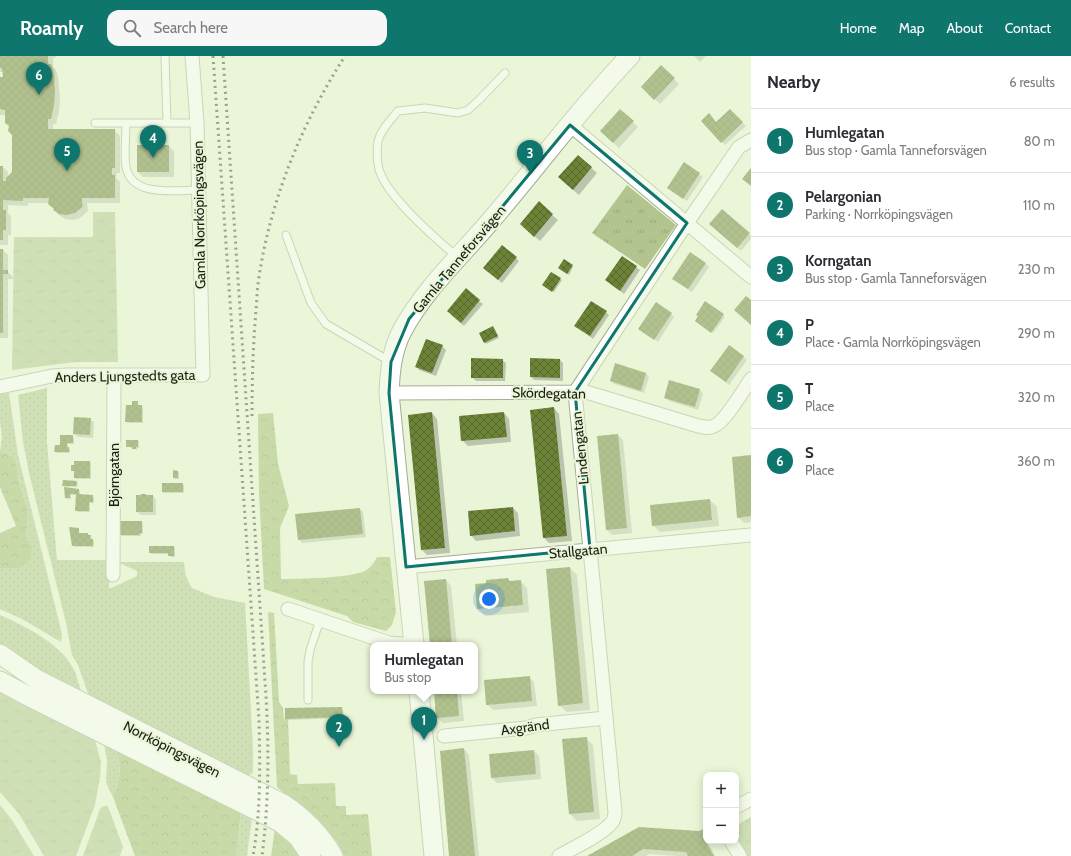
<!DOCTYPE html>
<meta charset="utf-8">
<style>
:root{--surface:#fff;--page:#f7f7f7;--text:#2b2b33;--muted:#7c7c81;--line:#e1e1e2;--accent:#0f766e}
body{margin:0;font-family:Cabin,sans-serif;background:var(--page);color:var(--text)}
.controls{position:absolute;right:12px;bottom:12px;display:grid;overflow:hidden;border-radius:8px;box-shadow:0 2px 10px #0003}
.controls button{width:36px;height:36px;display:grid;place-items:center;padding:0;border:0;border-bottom:1px solid var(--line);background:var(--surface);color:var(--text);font:20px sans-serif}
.you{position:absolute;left:489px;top:543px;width:14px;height:14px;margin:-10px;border:3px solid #fff;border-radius:50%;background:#1a73e8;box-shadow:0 0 0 6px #1a73e833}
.badge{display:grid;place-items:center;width:26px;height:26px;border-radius:50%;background:var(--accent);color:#fff;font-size:13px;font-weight:700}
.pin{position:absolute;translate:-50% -33px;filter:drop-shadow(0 1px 2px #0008)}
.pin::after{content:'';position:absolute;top:21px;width:14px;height:12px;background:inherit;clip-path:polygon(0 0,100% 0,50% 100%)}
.popup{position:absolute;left:370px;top:586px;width:108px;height:52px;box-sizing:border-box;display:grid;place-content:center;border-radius:8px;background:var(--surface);filter:drop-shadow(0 1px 3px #0005);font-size:13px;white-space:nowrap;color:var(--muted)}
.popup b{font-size:15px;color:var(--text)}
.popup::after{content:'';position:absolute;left:50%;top:100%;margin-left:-8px;border:8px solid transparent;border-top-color:var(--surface)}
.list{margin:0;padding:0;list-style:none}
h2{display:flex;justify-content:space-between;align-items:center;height:52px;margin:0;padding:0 16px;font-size:17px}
h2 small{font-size:13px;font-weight:400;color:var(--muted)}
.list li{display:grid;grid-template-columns:26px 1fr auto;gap:12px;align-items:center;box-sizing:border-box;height:64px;padding:0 16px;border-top:1px solid var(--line)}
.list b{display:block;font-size:15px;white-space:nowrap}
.list p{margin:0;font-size:13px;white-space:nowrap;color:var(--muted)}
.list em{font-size:13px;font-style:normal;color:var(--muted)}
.icon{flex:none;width:22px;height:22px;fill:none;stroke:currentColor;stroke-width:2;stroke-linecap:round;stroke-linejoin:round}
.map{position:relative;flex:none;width:751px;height:800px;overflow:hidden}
header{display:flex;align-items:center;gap:24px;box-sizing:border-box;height:56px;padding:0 20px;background:var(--accent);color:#fff}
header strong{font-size:19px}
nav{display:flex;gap:22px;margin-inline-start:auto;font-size:14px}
.search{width:280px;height:36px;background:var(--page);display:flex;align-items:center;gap:10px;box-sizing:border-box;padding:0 14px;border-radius:12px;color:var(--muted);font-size:15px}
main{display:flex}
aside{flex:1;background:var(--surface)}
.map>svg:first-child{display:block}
.grass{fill:url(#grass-dots)}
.forest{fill:url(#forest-crowns)}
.park{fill:url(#park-tufts)}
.shadow{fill:#0003}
.building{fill:url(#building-cross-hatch)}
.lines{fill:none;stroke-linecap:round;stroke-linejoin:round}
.lane-casing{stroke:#a4ae92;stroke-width:9}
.street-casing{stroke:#a4ae92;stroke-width:15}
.secondary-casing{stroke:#a4ae92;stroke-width:21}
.lane{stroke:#fff;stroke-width:7}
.street{stroke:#fff;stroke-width:13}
.secondary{stroke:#fff;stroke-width:19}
.rail{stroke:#3b3f32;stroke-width:3;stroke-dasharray:2 4;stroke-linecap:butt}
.marked{fill:none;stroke:#0f766e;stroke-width:3;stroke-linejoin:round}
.labels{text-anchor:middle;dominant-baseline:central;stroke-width:4;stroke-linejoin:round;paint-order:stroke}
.street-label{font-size:14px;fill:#1a1d13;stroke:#eaf5d7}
</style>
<header>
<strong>Roamly</strong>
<div class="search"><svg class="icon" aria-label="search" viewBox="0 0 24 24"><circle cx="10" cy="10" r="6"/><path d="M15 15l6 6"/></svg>Search here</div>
<nav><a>Home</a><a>Map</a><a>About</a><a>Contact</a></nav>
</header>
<main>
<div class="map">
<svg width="751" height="800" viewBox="0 0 751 800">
<defs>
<pattern id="grass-dots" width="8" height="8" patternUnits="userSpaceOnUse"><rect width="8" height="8" fill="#b2c58f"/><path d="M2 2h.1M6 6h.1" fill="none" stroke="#98a97a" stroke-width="1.8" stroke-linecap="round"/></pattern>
<pattern id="forest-crowns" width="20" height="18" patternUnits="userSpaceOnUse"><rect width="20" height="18" fill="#a0b96d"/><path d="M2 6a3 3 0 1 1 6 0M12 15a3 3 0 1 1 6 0" fill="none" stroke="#829658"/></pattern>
<pattern id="park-tufts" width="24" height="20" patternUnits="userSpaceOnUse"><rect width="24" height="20" fill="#b2c58f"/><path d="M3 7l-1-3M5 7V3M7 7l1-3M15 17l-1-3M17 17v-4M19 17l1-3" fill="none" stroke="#98a97a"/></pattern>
<pattern id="building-cross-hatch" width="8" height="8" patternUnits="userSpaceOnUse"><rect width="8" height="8" fill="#6b8237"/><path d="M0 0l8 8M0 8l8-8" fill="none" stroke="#576a2d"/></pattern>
</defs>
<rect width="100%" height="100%" fill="#eaf5d7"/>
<path class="grass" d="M47 332V386L57 504H106L110 506 109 533 137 520V515L117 506H184L186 521 192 532 214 541 245 547 253 692V717L246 721 117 695C121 713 121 723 113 741L106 727 107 705 104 688 90 643 78 609 72 599 66 567 29 417 23 386 18 339Z
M9 337 18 399 62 578 61 586 22 563 0 553V512H17L26 483 28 457 18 422 17 412 7 397 0 396 2 381 0 365V338Z
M0 559C27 571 64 589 76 618 78 625 80 632 82 639L61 629 0 590Z
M241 756 252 761 247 800H236Z"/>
<path class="forest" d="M273 357 278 408 289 450 280 472 281 523C299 523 351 522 365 515 371 511 374 507 377 501H390L396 556 392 569 386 575 353 566 347 560 264 533 259 437 258 358Z
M0 396 7 397 13 402 17 412 18 422 28 457 26 483 32 491 30 504 17 512H0V477L16 470 0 431Z
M268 556 274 557 279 646 283 652 284 663H288L290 718 297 719 298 728 335 727 336 750H346V759L368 758 372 800H344L337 786 318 766 277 731Z
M117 695 241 756 236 800H135L113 741C121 723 121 713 117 695Z
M275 773 290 786 302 800H271Z"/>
<path class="park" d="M627 129 676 169 645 213 592 177Z
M93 156H115L118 306H76L12 314 14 181H93Z
M0 634 95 684 101 706 100 721 95 749 76 800H44L19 758 0 736Z
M0 749 12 764 34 800H0Z
M103 750H108L123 791 120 800H83L100 753Z
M751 761V800H745L736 784V767L737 769Z"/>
<path class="shadow" d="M0 0H56L55 2H53V11L56 14 58 20 60 41 59 55 56 68H53V74H114L120 80V117H117L116 122 120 126V147H87L88 154 87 156 80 162 73 164 65 163 59 159 49 147H28V150L8 149V157L11 160V179H8V189H0V111H3L8 116V122L13 117V79L6 59H0V22H4V16H0Z
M694 0H706L700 6Z
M661 10 679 28 660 48 642 31Z
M620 54 638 71 619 92 606 80Z
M730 54 746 70 725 89 702 65 717 67Z
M168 90 174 95V121H143L138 116Z
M578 100 597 117 579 139 565 127Z
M685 108 703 121 687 145 672 135Z
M539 147 558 164 540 185 526 173Z
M722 154 751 180V183L741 195 714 171Z
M0 194H3L8 199V216L13 221V223H8V282H0Z
M622 201 640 214 624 238 606 224Z
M516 202 519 205 502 227 488 215Z
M705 207 709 211 692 236 677 226Z
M572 210 573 211 569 219 560 213Z
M560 223 562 224 554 236 545 231Z
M479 245 483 248 464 270 451 259Z
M706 247 725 261 713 277 698 266Z
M606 256 609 259 593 283 575 270Z
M671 258 674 261 658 286 639 273Z
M493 271 499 282 486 288 480 277Z
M442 290 446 294 436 320 419 314 416 310Z
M743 300 747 304 729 329 711 315Z
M531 303 560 304 563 307V325L534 324 531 321Z
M502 304 506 307 505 325H476L472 321Z
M646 317 649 321 644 337 614 328 611 325Z
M700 334 703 338 698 354 669 345 665 342Z
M137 346 139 350 143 351V367H128L126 365 133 350Z
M554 352 559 358 572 485 549 487 544 482 531 355Z
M432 357 437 363 450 497 427 499 422 494Z
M504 357 509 363 511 386 468 390 462 384Z
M90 363 94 366 93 382 78 381 74 378Z
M618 379 623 384 632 477 612 479 607 474Z
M72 380 74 382V388H68V392L70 393V397H57L55 395Z
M138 385 139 386V392H137V394L127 390Z
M751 401V466L744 467 738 461Z
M90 406 91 408V423H76L75 422V416L72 414Z
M178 415 179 417V423H175L174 421Z
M76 426 78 427 77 431H65L63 429Z
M163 428H183L184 430V437H164L163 435Z
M65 432 78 434 80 435V439L92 440 94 442V447H90V456H78L76 454 77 439H71V443H68L66 442Z
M146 439 148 440H153L156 444V459H141L137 456V440Z
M710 444 717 451 719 470 660 476 653 469Z
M513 452 518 457 520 480 476 485 471 479Z
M360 453 363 456 366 481 302 487 299 483Z
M142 466 143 468V478H141V480H122L121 478Z
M78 473 80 478H88L92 482 91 484 94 485V491H75L73 489Z
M174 491 175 492V501H171L169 498H151L150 496Z
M570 512 577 519 590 654 567 656 559 649Z
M508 523 511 526 520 525 527 532 529 556 485 560 478 553Z
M446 524 451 530 457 589H431Z
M529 621 534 626 537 650 493 654 487 648Z
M435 635H461L464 665 443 667 437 662Z
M342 652 343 653 344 662 288 664 286 662Z
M586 682 593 689 600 763 577 765 570 758Z
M464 693 469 699 479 800H450Z
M534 695 539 700 541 723 497 727 492 722 490 699Z
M704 774 706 776V785L712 786 709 788 715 800H677L649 798 646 800H589Z"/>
<path class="building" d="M0 0H48V8H51L53 14 55 35 54 49 51 63H48V73H115V112H112V119H115V142H82V148H83L82 151 75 157 67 159 59 158 53 154 54 153 48 148 49 142H23V145L3 144V154H6V174H3V184H0V110H3V125H6V122L12 116V79L8 75 9 70 5 67V54L0 53V21H3L2 12H0Z
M661 9 675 22 654 44 641 31Z
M620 53 634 65 613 87 600 75Z
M730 53 743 66 721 87 701 65 709 57 716 66Z
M137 89H169V116H137Z
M578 99 592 111 573 134 558 121Z
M684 106 700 117 683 143 667 132Z
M751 112V130L742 123Z
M539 145 553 158 534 181 520 168Z
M722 153 750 177 737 192 709 168Z
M502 189 517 201 498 224 483 212Z
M0 193H3V214H8V218H3V277H0Z
M690 196 706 207 688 233 672 223Z
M622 200 637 210 620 235 605 224Z
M564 203 573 209 567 218 558 212Z
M551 216 561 222 552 236 542 229Z
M466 232 480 244 461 267 447 255Z
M746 240 751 244V269L734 254Z
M591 245 607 255 590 280 574 270Z
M705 245 724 258 711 277 695 265 698 260 696 259Z
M656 246 672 257 654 284 638 273Z
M493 270 498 280 484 287 479 277Z
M426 283 443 289 432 317 415 311Z
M729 289 744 300 726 326 710 315Z
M471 302 503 303V322H471Z
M530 302 560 303V322L530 321Z
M615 307 646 317 641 335 610 325Z
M669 324 700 333 695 351 664 342Z
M132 345H138V349H142V366H125L126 349H132Z
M554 351 567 480 543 482 530 354Z
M432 356 445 492 421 494 408 359Z
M504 356 507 381 461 385 459 360Z
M74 361 91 362 90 379 73 378Z
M618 378 627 472 606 474 597 380Z
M60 379H73V387H67V391H69V396H54L55 389H60Z
M126 384H138V391H136V393H132V391H126Z
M751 399V460L737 462 732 401Z
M74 405H90V422H74V415H71V409H74Z
M173 414 178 415V422H173Z
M63 424 77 425 76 430H62Z
M162 427H183V436H162Z
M64 431 79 433V438L93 439V446H89V455H75L76 438H70V442H65Z
M141 438H146V439H153V456H136V439H141Z
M710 443 712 464 652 470 650 449Z
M513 451 515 475 470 480 468 455Z
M360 452 363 478 298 484 295 458Z
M120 465H142V477H140L139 479H120Z
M69 471 79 472V477H88V479H91L90 483H93V490H72Z
M149 490H174V500H168V497H149Z
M570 511 583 647 558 650 546 513Z
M508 522 509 525 521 524 523 549 477 553 475 528 486 527V524Z
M446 523 452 589H430L424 525Z
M530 620 532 645 486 649 484 624Z
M434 635H457L459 660 436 662Z
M342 651 343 661 285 663V652Z
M587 681 594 756 569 758 562 683Z
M464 692 475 800H449L440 695Z
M534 694 536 718 491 722 489 698Z
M639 771 699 775 704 773 706 777V781L704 783 714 800H688L686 796 643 793 632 800H587Z"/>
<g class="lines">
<defs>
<path id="lane" d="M165 0 167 67H197
M95 67H167
M126 67C126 80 124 99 126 111 132 142 175 134 199 134
M286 179 311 247 326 268 391 306
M457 201C436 183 386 140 379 113 377 105 377 93 378 85 381 73 391 64 398 55L425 52 458 57 468 54 478 45 505 17
M308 644V606L310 594 320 564"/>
<path id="street" d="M570 69 751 221
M0 331 52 320 67 319H203L197 67 192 0
M389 337 586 336 695 369C702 371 708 373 714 370 725 366 744 333 751 323
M406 511 751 479
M113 519 114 319
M288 553 389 587 414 589
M444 680 526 672 536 669 606 662
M736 751 751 743
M731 785 740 800
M559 800C573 792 604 778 613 765 614 762 615 759 615 756L575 336 687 167 739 91 751 84"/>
<path id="secondary" d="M414 589 389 337C390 315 392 294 402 275 425 232 462 199 493 162 539 108 581 51 630 0
M0 598 36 623 283 748C304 762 320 778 333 800
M0 625 26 639 280 766 298 781 311 800
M419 635 434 800"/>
</defs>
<use href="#lane" class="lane-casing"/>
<use href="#street" class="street-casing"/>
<use href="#secondary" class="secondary-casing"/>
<use href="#lane" class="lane"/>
<use href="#street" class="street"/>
<use href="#secondary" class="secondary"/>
<path class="rail" d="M213 0 259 664C260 710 261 755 253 800
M223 0 266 640C269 695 269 745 262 800
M252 360C252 325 253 290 256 254 257 243 257 232 259 221 271 142 302 67 345 0"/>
</g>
<path d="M0 0H751V800H0ZM570 69 687 167 575 336 590 493 406 511 389 337 391 306 409 263Z" fill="#eaf5d7" fill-opacity=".55" fill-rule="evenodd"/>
<path class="marked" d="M570 69 687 167 575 336 590 493 406 511 389 337 391 306 409 263Z"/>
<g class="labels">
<g class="street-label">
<text transform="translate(199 159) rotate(-91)">Gamla Norrköpingsvägen</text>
<text transform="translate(459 203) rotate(-50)">Gamla Tanneforsvägen</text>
<text transform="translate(125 320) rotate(-1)">Anders Ljungstedts gata</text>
<text transform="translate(549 337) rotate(1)">Skördegatan</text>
<text transform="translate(580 392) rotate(-96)">Lindengatan</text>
<text transform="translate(114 419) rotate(-90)">Björngatan</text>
<text transform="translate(578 495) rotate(-5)">Stallgatan</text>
<text transform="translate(525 671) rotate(-8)">Axgränd</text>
<text transform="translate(172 693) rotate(27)">Norrköpingsvägen</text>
</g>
</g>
</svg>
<div class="controls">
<button>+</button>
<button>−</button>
</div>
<div class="you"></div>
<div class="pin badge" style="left:424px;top:684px">1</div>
<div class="popup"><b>Humlegatan</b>Bus stop</div>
<div class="pin badge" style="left:339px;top:691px">2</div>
<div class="pin badge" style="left:530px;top:117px">3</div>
<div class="pin badge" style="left:153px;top:102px">4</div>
<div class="pin badge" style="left:67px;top:115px">5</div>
<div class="pin badge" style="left:39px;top:39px">6</div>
</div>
<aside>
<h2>Nearby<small>6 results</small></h2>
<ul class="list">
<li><span class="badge">1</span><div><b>Humlegatan</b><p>Bus stop · Gamla Tanneforsvägen</p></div><em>80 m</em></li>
<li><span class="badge">2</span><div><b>Pelargonian</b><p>Parking · Norrköpingsvägen</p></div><em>110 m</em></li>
<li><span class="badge">3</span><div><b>Korngatan</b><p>Bus stop · Gamla Tanneforsvägen</p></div><em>230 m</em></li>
<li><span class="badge">4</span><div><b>P</b><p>Place · Gamla Norrköpingsvägen</p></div><em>290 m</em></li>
<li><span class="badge">5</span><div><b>T</b><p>Place</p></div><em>320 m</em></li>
<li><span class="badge">6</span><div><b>S</b><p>Place</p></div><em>360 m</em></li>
</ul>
</aside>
</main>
